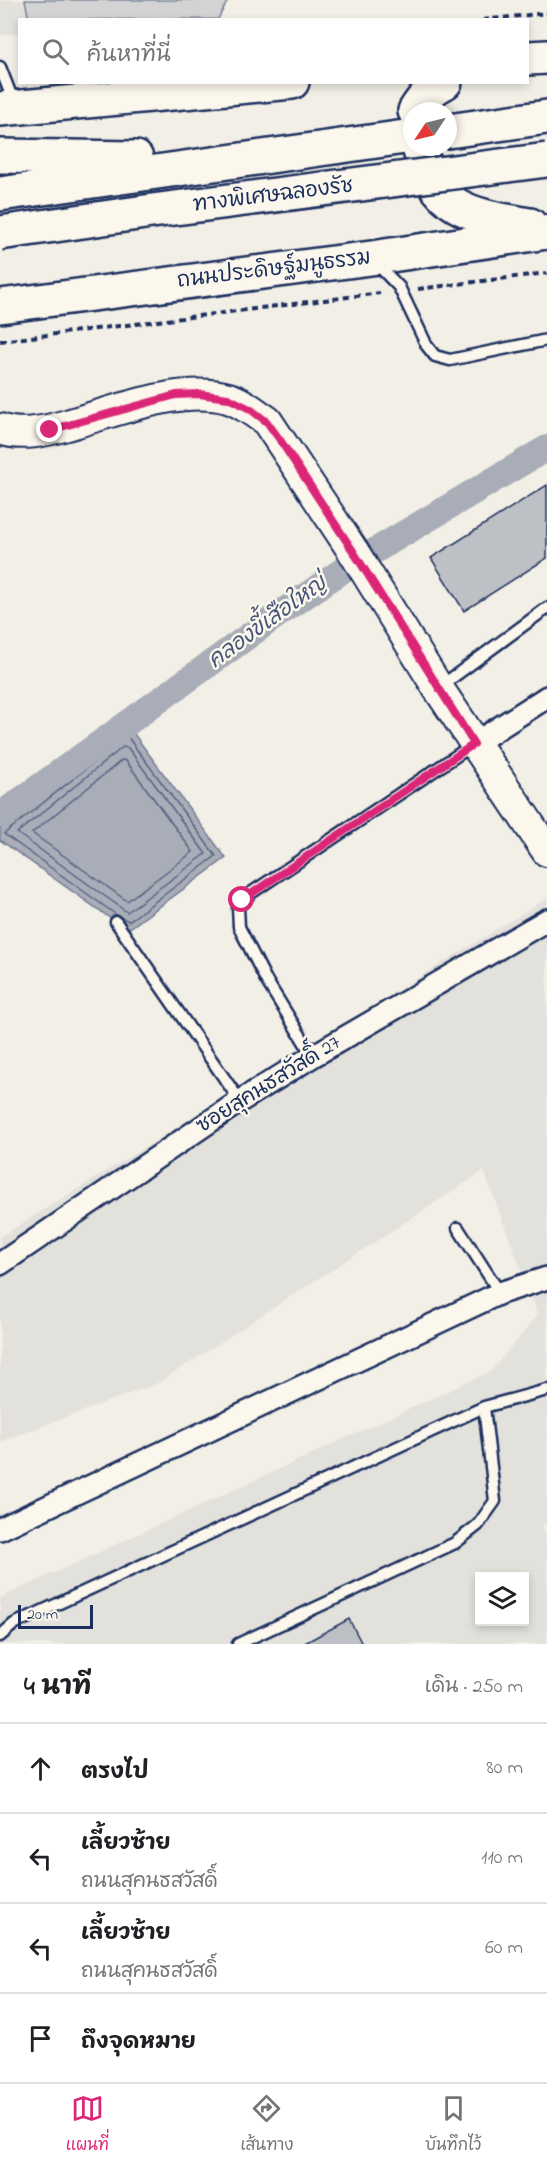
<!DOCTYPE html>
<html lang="th">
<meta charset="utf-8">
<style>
:root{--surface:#fff;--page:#f2f2f2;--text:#202124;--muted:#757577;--line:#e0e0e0;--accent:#db2777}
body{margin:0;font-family:"Indie Flower","Playpen Sans Thai",sans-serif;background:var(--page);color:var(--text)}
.controls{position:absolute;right:18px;bottom:18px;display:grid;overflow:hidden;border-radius:0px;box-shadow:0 3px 9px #0003}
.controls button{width:54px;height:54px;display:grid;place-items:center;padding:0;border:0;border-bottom:2px solid var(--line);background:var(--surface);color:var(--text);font:30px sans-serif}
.compass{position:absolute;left:403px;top:102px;width:54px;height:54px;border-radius:50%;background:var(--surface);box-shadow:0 3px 9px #0003;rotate:235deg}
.scale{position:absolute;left:18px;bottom:15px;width:75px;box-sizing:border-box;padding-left:6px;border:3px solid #1b2f5e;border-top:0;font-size:16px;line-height:21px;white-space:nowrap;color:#1b2f5e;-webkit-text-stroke:4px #fbf7ec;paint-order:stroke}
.stop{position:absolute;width:18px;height:18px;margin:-14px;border:4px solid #db2777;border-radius:50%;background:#fff}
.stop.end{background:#db2777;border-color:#fff;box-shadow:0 2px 6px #0008}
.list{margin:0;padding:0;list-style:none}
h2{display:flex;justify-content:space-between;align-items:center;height:78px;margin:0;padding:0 24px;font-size:26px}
h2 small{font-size:20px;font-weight:400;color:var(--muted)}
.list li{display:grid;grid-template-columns:39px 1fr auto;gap:18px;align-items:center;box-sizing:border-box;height:90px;padding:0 24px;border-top:2px solid var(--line)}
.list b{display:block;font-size:22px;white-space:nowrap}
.list p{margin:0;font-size:20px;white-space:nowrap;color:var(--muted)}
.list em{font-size:20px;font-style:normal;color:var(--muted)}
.icon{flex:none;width:33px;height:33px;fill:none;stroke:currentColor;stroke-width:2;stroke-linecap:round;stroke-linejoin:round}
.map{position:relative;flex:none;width:547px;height:1644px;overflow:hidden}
.search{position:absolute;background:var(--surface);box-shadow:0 3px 9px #0003;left:18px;right:18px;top:18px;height:66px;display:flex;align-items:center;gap:15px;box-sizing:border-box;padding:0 21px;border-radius:0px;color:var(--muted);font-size:22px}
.sheet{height:438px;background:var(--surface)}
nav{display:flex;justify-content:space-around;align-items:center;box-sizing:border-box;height:84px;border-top:2px solid var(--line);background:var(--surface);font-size:16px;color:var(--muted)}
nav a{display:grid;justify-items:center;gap:3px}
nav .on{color:var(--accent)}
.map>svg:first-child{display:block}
.built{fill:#e2e1dc;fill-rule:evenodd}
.green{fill:#d2d3d2;stroke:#768198;stroke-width:1.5}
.water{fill:#a9adb7;stroke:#707b93;stroke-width:1.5}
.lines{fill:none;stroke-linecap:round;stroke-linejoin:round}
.shore{stroke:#546182;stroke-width:1.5}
.canal{stroke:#a9adb7;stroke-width:26}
.building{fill:#bdc0c4;stroke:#1b2f5e;stroke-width:1.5}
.lane-casing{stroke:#1b2f5e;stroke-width:15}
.street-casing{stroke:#1b2f5e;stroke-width:26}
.secondary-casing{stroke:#1b2f5e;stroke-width:34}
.primary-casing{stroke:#1b2f5e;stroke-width:38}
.highway-casing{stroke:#1b2f5e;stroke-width:38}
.path{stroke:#1b2f5e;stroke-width:4;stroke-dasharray:6 4.5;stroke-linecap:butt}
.lane{stroke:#fbf7ec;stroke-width:10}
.street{stroke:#fbf7ec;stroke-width:21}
.secondary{stroke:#fbf7ec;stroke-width:30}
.primary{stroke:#fbf7ec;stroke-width:33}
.highway{stroke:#fbf7ec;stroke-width:33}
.highway-bridge-casing{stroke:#1b2f5e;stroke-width:38;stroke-linecap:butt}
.highway-bridge{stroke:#fbf7ec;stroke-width:33}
.route{stroke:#db2777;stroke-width:8}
.labels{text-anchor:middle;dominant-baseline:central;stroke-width:5;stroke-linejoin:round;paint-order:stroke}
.street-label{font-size:21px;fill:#1b2f5e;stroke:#fbf7ec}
.water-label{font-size:22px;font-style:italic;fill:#465579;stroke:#fbf7ec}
</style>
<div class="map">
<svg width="547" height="1644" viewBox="0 0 547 1644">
<rect width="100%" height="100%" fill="#f2efe6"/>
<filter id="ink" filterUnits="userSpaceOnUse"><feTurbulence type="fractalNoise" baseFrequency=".0167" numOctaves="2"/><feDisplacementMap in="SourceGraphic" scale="12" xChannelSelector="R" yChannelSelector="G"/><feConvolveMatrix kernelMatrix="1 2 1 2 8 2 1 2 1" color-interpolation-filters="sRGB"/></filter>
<g filter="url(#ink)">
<path class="built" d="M0 0H25L29 19 20 20 19 33 0 35Z
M547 898V1523L542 1526 547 1549V1644H0V1598L491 1371 538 1315 484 1171 158 1383 0 1442V1237ZM480 1576H524V1622H480Z"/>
<path class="green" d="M25 0H228L218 19 29 20Z"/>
<path class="water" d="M128 726 226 858 127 930 0 840V828Z"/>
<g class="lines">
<path class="shore" d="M123 747 128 748 206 854 127 912 17 833Z
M122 760 126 761 193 852 127 901 32 833Z
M118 916 4 834 127 736 216 856 129 921 122 918"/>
<path class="canal" d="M0 815 279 614 346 568 547 448"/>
</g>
<path class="building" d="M547 485V558L464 611 431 558Z
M349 1619 362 1644H303Z"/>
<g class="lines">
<defs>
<path id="lane" d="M0 67 14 103
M375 262 399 287 427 346 435 356 450 360 547 340
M441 686 547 608
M116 922 240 1101
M313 1056 266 980 239 927 238 907 248 895 474 744
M458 1228 500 1293
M0 1636 14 1624 484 1407 547 1390
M238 1644 455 1543 478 1525 495 1501 484 1407"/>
<path id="street" d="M474 744 547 697
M0 1264 240 1101 313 1056 547 920
M0 1529 500 1293 547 1278"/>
<path id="secondary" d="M0 429C21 437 46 431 67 425 113 412 181 385 228 398 242 402 255 413 267 421L353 551 438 688 547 851"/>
<path id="primary" d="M528 58 547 57
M0 109 292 82
M415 111C423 98 431 89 445 82
M419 147C435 212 473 215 530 225
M0 306 371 258 547 232"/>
<path id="highway" d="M448 131 547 117
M0 156 136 158
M0 194 412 136"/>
</defs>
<use href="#lane" class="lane-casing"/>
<use href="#street" class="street-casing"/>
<use href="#secondary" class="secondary-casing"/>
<use href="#primary" class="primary-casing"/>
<use href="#highway" class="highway-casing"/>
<path class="path" d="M483 20 547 13
M418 289 547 273
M0 341 380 293"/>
<use href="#lane" class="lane"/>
<use href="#street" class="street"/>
<use href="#secondary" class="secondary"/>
<use href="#primary" class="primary"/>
<use href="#highway" class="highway"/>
<defs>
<path id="highway-bridge" d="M0 233 152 211 547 160"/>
</defs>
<use href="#highway-bridge" class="highway-bridge-casing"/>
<use href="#highway-bridge" class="highway-bridge"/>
</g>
</g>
<g class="lines" filter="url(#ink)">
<path class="route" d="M50 430 176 395 199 394 228 398 250 409 267 422 280 440 353 551 474 744 242 900"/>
</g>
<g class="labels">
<g class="street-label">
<text transform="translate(273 196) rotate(-7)">ทางพิเศษฉลองรัช</text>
<text transform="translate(274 270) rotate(-7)">ถนนประดิษฐ์มนูธรรม</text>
<text transform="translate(269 1085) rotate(-32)">ซอยสุคนธสวัสดิ์ 27</text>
</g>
<g class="water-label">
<text transform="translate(268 623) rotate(-36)">คลองขี้เสือใหญ่</text>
</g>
</g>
</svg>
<div class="controls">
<button><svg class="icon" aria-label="layers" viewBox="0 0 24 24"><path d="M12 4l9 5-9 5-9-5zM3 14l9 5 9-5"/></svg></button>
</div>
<svg class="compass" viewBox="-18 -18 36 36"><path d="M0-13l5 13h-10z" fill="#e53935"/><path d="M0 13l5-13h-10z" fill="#757577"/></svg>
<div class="scale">20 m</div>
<div class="stop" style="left:242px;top:900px"></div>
<div class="stop end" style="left:50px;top:430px"></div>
<div class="search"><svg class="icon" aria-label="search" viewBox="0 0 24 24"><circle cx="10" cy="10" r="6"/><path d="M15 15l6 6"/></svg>ค้นหาที่นี่</div>
</div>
<section class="sheet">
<h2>4 นาที<small>เดิน · 250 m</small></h2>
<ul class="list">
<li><svg class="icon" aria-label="ahead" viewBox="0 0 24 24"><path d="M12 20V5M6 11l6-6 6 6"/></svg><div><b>ตรงไป</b></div><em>80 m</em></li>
<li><svg class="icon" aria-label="left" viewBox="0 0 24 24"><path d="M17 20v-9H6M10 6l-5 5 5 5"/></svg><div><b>เลี้ยวซ้าย</b><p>ถนนสุคนธสวัสดิ์</p></div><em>110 m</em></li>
<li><svg class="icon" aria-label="left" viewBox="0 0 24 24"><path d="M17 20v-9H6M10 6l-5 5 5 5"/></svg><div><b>เลี้ยวซ้าย</b><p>ถนนสุคนธสวัสดิ์</p></div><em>60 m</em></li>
<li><svg class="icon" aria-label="arrive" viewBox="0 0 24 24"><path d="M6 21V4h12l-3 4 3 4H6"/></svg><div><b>ถึงจุดหมาย</b></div></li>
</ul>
</section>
<nav>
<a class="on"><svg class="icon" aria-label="map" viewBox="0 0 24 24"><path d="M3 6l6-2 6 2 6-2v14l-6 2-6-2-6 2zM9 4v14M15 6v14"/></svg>แผนที่</a>
<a><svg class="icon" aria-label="directions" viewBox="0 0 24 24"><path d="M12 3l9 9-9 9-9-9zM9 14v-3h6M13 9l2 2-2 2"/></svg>เส้นทาง</a>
<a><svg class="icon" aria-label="saved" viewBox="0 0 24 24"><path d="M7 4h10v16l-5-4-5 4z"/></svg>บันทึกไว้</a>
</nav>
